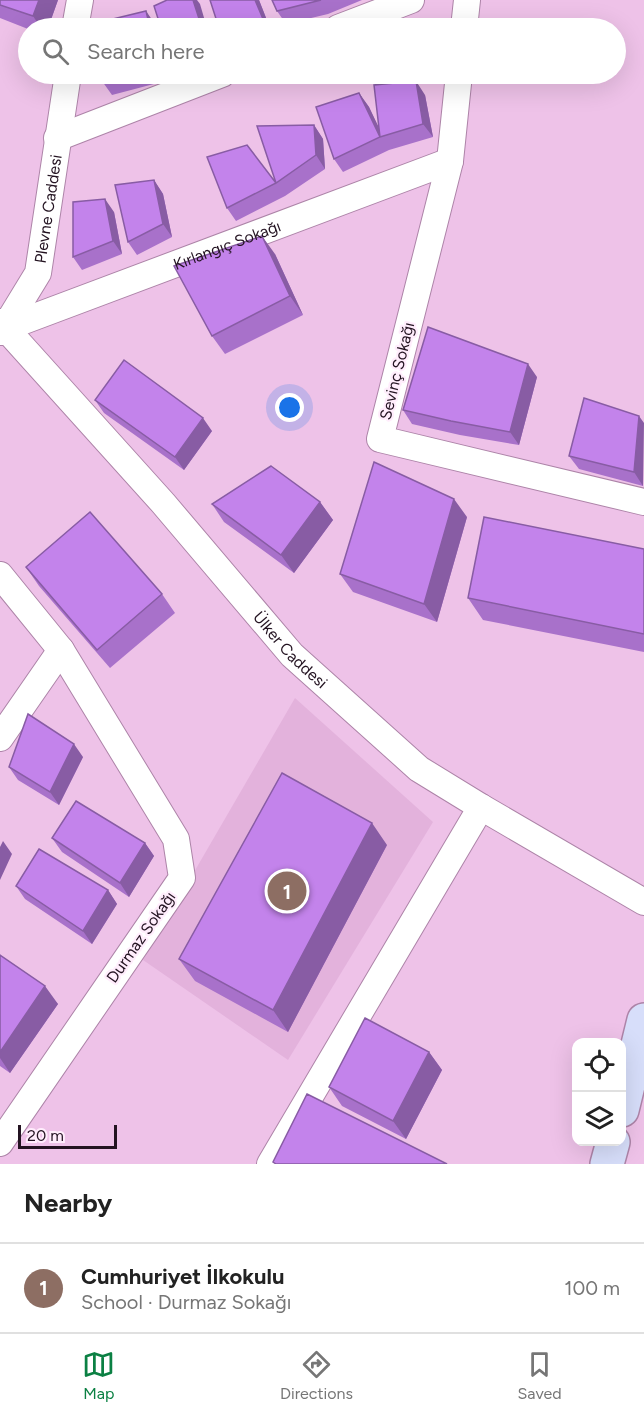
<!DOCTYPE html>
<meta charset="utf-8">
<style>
:root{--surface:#fff;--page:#f6f6f6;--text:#222;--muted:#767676;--line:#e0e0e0;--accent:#0b8043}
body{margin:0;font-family:Figtree,sans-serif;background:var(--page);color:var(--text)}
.controls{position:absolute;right:18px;bottom:18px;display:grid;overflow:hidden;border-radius:12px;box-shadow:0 6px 24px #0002}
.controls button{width:54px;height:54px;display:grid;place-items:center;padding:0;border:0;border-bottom:2px solid var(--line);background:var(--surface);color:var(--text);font:30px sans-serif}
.scale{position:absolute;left:18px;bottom:15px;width:99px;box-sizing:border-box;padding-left:6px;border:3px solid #231321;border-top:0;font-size:16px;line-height:21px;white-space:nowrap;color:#231321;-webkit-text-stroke:4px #ffedfc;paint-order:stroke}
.you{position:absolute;left:290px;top:408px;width:21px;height:21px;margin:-15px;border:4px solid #fff;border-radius:50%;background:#1a73e8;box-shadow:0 0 0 9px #1a73e833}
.badge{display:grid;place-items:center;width:39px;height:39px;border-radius:50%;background:var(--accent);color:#fff;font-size:20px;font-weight:700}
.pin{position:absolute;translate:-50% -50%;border:3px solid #fff;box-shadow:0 2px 6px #0006}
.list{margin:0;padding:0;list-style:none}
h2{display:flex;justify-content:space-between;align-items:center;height:78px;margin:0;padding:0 24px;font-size:26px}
h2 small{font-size:20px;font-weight:400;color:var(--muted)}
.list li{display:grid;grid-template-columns:39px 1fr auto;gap:18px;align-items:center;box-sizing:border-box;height:90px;padding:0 24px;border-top:2px solid var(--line)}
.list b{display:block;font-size:22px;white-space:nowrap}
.list p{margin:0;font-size:20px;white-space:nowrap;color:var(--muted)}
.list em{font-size:20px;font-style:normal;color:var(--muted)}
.icon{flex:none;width:33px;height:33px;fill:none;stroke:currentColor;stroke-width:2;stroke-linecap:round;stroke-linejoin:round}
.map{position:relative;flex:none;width:644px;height:1164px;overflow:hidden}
.search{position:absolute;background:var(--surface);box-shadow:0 6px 24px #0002;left:18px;right:18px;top:18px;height:66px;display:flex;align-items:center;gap:15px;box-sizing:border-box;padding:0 21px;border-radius:33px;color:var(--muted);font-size:22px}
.sheet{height:168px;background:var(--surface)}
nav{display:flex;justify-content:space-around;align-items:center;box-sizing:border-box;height:84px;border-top:2px solid var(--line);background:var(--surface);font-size:16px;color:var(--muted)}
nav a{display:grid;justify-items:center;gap:3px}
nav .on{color:var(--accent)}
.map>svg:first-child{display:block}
.built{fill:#e3b2dc}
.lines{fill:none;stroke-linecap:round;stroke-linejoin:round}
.minor-casing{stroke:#ad84a8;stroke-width:28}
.secondary-casing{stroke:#ad84a8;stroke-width:36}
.minor{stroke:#fff;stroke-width:26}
.secondary{stroke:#d7defa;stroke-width:33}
.wall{fill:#a871ca}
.shaded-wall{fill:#885ca4}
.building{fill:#c383eb;stroke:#885ca4;stroke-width:1.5}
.labels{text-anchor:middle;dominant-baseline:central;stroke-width:4.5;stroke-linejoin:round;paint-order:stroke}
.street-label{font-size:16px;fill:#231321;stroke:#ffedfc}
</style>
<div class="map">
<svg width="644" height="1164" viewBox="0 0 644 1164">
<rect width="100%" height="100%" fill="#eec2e8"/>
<path class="built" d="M295 698 433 822 288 1060 143 960Z"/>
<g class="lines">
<defs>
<g id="minor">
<path d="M75 28 80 0"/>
<path d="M338 28 411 0"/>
<path d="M464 28 467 0"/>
<path d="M459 74 450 161 380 439 644 502"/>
<path d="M57 138 222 74"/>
<path id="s1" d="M0 322 163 503 292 655 419 769 481 807 644 902"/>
<path id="s2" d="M5 328 450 161"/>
<path id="s3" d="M2 332 38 273 68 74"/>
<path d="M0 575 61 650 176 839 182 878 0 1143"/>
<path d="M0 738 61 650"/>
<path d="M270 1164 481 807"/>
</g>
<path id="secondary" d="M622 1110 644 1020
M607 1164 613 1142"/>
</defs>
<use href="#minor" class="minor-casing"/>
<use href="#secondary" class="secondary-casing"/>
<use href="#minor" class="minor"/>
<use href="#secondary" class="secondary"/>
</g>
<path class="wall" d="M0 0H58L48 28 28 29 0 18Z
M210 0H259L270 28H219Z
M272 0H362L328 14 286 24 277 11Z
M100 74H167L169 80 112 95 102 81Z
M178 74H188L180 77Z
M359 93 369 107 379 129 425 95 433 137 389 150 343 172 334 159Z
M314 125 323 139 325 169 285 196 236 221 227 208 276 183Z
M154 180 163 194 172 237 137 255 128 242Z
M114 212 122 254 82 270 73 257Z
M275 254 303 315 225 354 212 336Z
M537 377 519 445 460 435 412 424 403 410Z
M95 400 212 431 184 470 104 413Z
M639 416 643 486 579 469 569 456Z
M320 502 333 520 294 573 224 522 212 504Z
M467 517 437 622 353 592 340 574Z
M644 549V652L483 620 468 598Z
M26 567 162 594 175 613 110 668 39 586Z
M83 757 59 805 18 780 9 767Z
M52 838 145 843 154 856 129 897 62 852Z
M387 845 288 1032 195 981 179 959Z
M16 886 108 890 117 904 92 944 25 899Z
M0 955 58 1004 10 1073 0 1066Z
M429 1052 442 1070 406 1139 342 1106 329 1087Z"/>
<path class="shaded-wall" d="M39 0H58L48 28H41L33 16Z
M193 0H197L200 4 207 28H202Z
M255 0H259L270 28H269L263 19Z
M146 11 155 24 156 28H150Z
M416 81 425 95 433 137 423 124Z
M359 93 369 107 383 136 380 137 389 150 380 137Z
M314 125 323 139 325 169 316 155Z
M154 180 163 194 172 237 163 224Z
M105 199 114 212 122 254 113 241Z
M262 236 275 254 303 315 290 296Z
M528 364 537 377 519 445 510 432Z
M639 416 644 423 643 486 634 472Z
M203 418 212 431 184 470 175 457Z
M454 499 467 517 437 622 424 604Z
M320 502 333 520 294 573 281 555Z
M74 744 83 757 59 805 50 792Z
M372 823 387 845 288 1032 273 1010Z
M3 841 12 854 0 880V847Z
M145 843 154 856 129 897 120 883Z
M108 890 117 904 92 944 83 931Z
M45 986 58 1004 10 1073 0 1058V1052Z
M429 1052 442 1070 406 1139 393 1121Z"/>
<path class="building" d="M0 0H39L33 16 0 5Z
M167 0H193L202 28H161L154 6Z
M210 0H255L263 19 247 28H219Z
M272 0H321L277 11Z
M146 11 150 28H89L88 25Z
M100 74H134L102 81Z
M416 81 423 124 380 137 374 85Z
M359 93 380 137 334 159 316 107Z
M314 125 316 155 276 183 257 126Z
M247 145 276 183 227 208 207 157Z
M154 180 163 224 128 242 115 185Z
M105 199 113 241 73 257V202Z
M262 236 290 296 212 336 174 266Z
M428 327 528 364 510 432 451 421 403 410Z
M124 360 203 418 175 457 95 400Z
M584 398 639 416 634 472 569 456Z
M374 462 454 499 424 604 340 574Z
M271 466 320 502 281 555 212 504Z
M90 512 162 594 97 650 26 567Z
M484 517 644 549V634L468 598Z
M28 714 74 744 50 792 9 767Z
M282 773 372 823 273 1010 179 959Z
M76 801 145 843 120 883 52 838Z
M39 849 108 890 83 931 16 886Z
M0 955 45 986 0 1052Z
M365 1018 429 1052 393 1121 329 1087Z
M307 1094 447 1164H276L273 1162Z"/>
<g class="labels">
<g class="street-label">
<text stroke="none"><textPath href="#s3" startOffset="134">Plevne Caddesi</textPath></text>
<text stroke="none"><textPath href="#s2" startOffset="237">Kırlangıç Sokağı</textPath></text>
<text transform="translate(397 371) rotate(-76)">Sevinç Sokağı</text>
<text stroke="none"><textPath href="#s1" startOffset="438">Ülker Caddesi</textPath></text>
<text transform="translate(141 937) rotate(-55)">Durmaz Sokağı</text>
</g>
</g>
</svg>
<div class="controls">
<button><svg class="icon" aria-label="locate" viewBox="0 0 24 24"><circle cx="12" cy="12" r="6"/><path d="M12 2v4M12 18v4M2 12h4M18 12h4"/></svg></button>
<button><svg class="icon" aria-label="layers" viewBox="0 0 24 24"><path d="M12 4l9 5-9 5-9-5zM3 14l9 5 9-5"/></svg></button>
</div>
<div class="scale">20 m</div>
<div class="you"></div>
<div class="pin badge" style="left:287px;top:891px;background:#8d6e63">1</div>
<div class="search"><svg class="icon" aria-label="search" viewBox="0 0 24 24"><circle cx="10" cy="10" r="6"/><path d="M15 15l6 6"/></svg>Search here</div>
</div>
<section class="sheet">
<h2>Nearby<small></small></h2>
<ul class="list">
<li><span class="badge" style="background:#8d6e63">1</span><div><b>Cumhuriyet İlkokulu</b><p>School · Durmaz Sokağı</p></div><em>100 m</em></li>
</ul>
</section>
<nav>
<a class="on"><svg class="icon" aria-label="map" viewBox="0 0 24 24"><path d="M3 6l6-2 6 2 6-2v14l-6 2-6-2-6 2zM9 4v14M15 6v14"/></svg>Map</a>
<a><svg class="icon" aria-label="directions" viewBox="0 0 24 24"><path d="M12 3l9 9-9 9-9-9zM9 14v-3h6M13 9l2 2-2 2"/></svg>Directions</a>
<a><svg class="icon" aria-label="saved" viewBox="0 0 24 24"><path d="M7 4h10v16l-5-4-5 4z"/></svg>Saved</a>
</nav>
